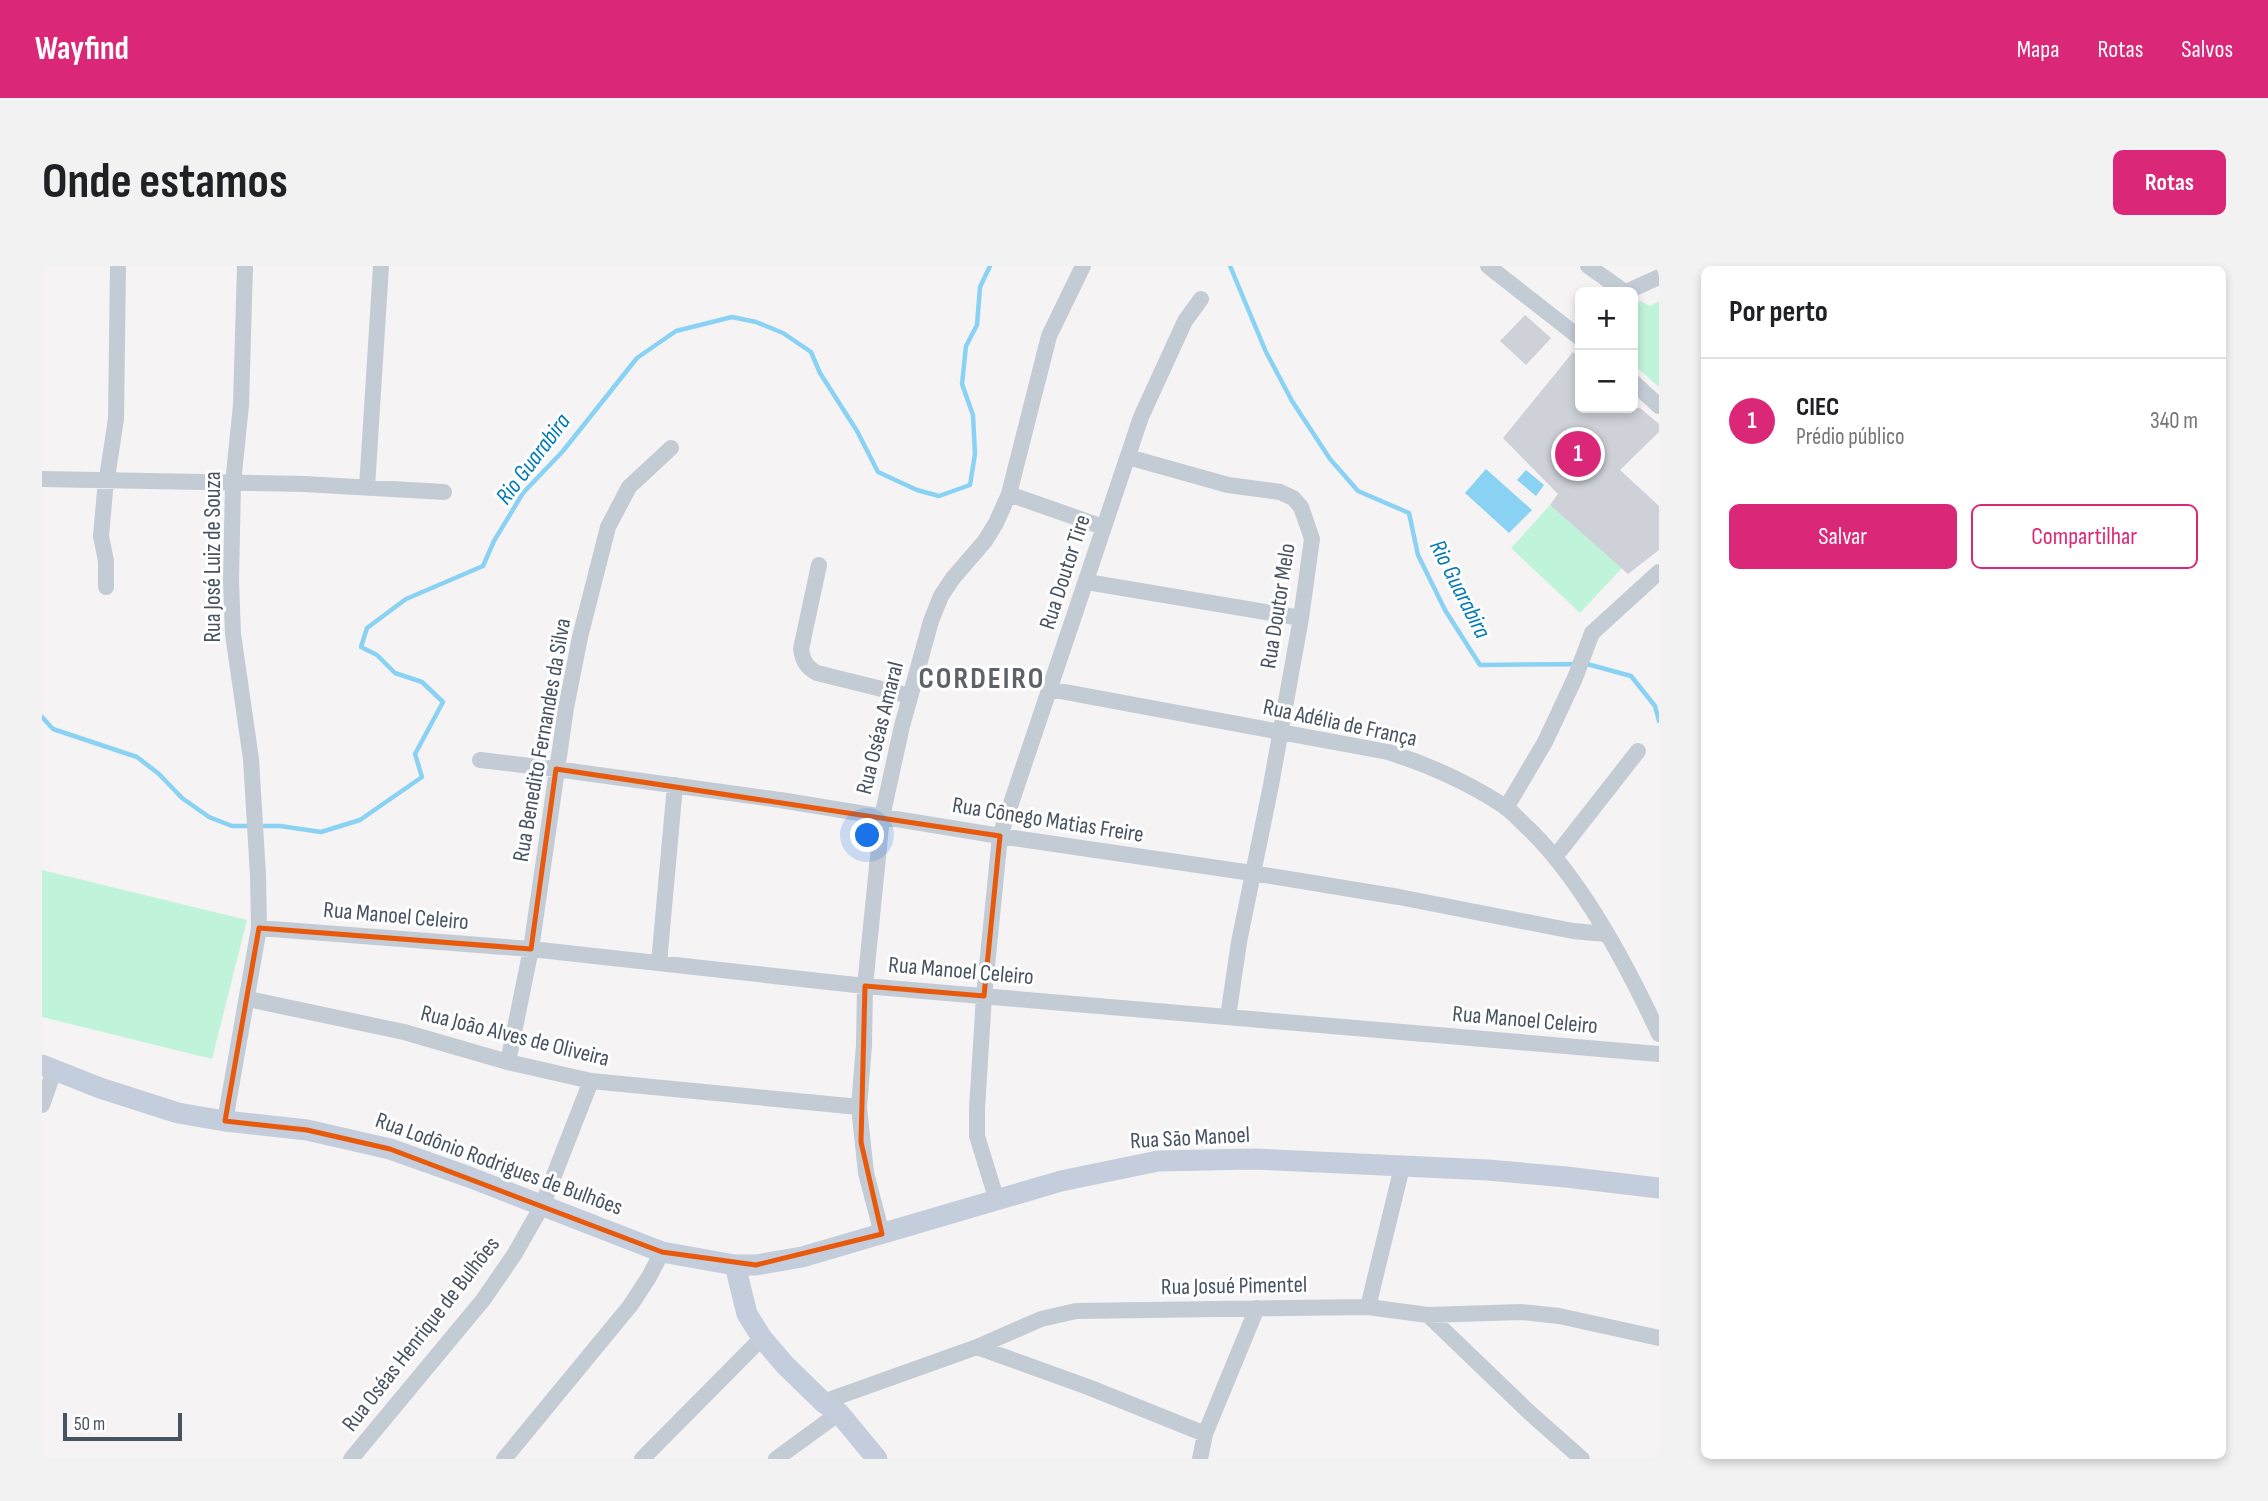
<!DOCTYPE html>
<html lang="pt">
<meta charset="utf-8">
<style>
:root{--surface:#fff;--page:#f2f2f2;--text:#202124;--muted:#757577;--line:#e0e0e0;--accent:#db2777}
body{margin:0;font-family:"Sofia Sans Condensed",sans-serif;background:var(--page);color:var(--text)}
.controls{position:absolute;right:21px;top:21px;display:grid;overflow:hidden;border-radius:10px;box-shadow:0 4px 10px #0003}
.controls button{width:63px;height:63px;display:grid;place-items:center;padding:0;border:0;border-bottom:2px solid var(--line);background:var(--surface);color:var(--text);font:35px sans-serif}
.scale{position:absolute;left:21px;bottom:18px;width:119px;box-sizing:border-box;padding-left:7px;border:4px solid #485362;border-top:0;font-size:19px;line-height:24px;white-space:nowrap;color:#485362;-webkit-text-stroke:5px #fff;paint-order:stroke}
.you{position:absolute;left:826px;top:570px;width:24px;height:24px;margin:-18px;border:5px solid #fff;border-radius:50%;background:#1a73e8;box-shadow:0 0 0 10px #1a73e833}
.badge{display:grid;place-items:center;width:46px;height:46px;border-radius:50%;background:var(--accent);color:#fff;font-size:23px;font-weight:700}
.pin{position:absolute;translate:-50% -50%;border:4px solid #fff;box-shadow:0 2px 7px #0006}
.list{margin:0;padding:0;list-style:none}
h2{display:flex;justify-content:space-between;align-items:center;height:91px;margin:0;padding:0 28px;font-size:30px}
h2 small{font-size:23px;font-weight:400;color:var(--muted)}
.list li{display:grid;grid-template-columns:46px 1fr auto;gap:21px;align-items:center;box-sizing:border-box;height:126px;padding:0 28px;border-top:2px solid var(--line)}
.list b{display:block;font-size:26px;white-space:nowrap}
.list p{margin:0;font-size:23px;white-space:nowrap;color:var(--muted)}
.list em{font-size:23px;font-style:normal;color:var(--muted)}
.actions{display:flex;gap:14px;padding:21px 28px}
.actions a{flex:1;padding:16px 0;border:2px solid var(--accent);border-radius:10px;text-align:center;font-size:24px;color:var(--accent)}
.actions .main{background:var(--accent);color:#fff}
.map{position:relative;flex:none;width:1617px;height:1193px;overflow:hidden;border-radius:10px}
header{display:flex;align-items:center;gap:42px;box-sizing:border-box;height:98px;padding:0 35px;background:var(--accent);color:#fff}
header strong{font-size:33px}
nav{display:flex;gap:38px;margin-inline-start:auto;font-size:24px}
.intro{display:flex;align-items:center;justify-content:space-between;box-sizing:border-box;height:168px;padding:0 42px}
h1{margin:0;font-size:49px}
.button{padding:18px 32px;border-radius:10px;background:var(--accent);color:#fff;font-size:24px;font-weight:700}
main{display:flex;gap:42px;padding:0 42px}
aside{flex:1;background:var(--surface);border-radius:10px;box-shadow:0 4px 10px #0003}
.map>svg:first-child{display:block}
.green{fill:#c0f4da}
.water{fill:#8ad2f4}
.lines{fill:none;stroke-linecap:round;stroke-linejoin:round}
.stream{stroke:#8ad2f4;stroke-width:4.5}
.building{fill:#ced1d8}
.minor{stroke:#c3cbd5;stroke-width:16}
.secondary{stroke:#c4cddc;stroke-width:21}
.marked{fill:none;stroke:#e8590c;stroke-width:5;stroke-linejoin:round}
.labels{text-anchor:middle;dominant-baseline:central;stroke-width:6;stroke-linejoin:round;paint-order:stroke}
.street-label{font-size:23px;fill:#485362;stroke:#fff}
.water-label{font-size:24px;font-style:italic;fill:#027ab4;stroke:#fff}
.district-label{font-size:30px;font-weight:bold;letter-spacing:2px;fill:#5e6268;stroke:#fff}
</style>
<header>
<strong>Wayfind</strong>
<nav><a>Mapa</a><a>Rotas</a><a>Salvos</a></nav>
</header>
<div class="intro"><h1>Onde estamos</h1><a class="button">Rotas</a></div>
<main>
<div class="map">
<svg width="1617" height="1193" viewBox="0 0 1617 1193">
<rect width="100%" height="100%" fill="#f5f3f3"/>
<path class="green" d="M1598 35 1608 40 1617 35V121L1591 98V43Z
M1508 239 1580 302 1538 347 1469 282Z
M0 604 205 654 170 793 0 751Z"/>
<path class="water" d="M1444 203 1490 244 1467 267 1423 227Z
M1484 204 1502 219 1494 230 1475 214Z"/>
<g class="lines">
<path class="stream" d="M1188 0 1224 86 1250 135 1288 193 1316 225 1367 247 1376 289 1403 344 1438 399 1545 398 1589 410 1613 440 1617 455
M0 451 11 463 95 491 117 508 140 532 167 551 190 560H238L279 566 318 554 380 511 373 488 401 436 380 416 353 407 335 389 319 381 325 362 364 333 441 300 452 275 481 227 521 185 595 92 634 65 690 51 714 56 741 67 769 86 778 107 815 165 836 206 875 224 897 230 928 219 933 188 931 149 920 118 924 80 935 59 938 21 948 0"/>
</g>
<path class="building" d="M1483 49 1509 72 1484 99 1458 75Z
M1531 86 1538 93V142H1598L1617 158V166L1578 204 1617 240V284L1586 308 1508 239 1516 228 1461 172Z"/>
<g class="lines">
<path class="minor" d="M1446 0 1538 72
M1546 0 1583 26
M1584 26 1617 11
M1591 116 1617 140
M1086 191 1186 219 1238 226 1251 232 1259 241 1270 273 1259 352 1229 519 1197 676 1186 751
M0 213 262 218 402 226
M325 221 339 0
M967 228 1061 261
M777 299 759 383C761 395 764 401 775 407L868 430
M1045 316 1259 352
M64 321V295L59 270 63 225 74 153 76 0
M1007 423 1346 486C1387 499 1427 517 1462 540 1471 546 1478 555 1486 562 1540 614 1585 699 1617 768
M438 494 514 503 738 534 958 570 1210 607 1357 631 1531 665 1564 668
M1464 542 1503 476 1533 412 1550 367 1617 306
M1513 591 1596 485
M217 662 489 683 823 720 1617 788
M617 697 633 519
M206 733 362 766 466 796 549 815 817 841
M466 796 489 683 524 442 538 371 566 261 587 221 629 182
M0 839 12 805
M183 855 217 662 216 609 209 493 191 368 189 315 191 217 199 139 203 0
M955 935 935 870V843L942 730 958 570 1099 151 1143 55 1159 33
M840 968 824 907 817 841 822 779 823 720 840 551 860 460 889 355 899 330 911 312 943 275 954 257 967 228 1007 70 1041 0
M1326 1041 1360 901
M1386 1049 1488 1147 1540 1193
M935 1081 1046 1121 1163 1168
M781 1136 935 1081 999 1053 1034 1045 1326 1041 1386 1049 1479 1046 1517 1050 1617 1072
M309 1193 441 1034 472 989 500 940 549 815
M462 1193 588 1040 607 1011 620 986
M600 1193 720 1072
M734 1193 797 1147
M1158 1193 1163 1168 1215 1042"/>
<path class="secondary" d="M0 799 58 822 136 847 183 855 265 864 348 883 427 911 620 986 693 999H714L760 991 1019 915 1116 895 1212 893 1446 904 1524 911 1617 922
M693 999 705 1048 720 1072 743 1099 781 1136 797 1147 835 1193"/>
</g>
<path class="marked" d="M514 503 958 570 942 730 823 720 819 876 840 968 714 999 620 986 348 883 265 864 183 855 217 662 489 683Z"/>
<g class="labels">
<g class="street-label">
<text transform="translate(171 291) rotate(-90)">Rua José Luiz de Souza</text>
<text transform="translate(1023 306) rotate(-72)">Rua Doutor Tire</text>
<text transform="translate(1236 340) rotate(-81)">Rua Doutor Melo</text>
<text transform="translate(1298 457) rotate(12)">Rua Adélia de França</text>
<text transform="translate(838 462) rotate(-76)">Rua Oséas Amaral</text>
<text transform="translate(500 474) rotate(-80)">Rua Benedito Fernandes da Silva</text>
<text transform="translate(1006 554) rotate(9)">Rua Cônego Matias Freire</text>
<text transform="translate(354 650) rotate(5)">Rua Manoel Celeiro</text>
<text transform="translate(919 705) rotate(5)">Rua Manoel Celeiro</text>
<text transform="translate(1483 754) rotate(5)">Rua Manoel Celeiro</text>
<text transform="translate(473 770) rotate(14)">Rua João Alves de Oliveira</text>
<text transform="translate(1148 872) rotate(-3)">Rua São Manoel</text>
<text transform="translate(457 898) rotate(20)">Rua Lodônio Rodrigues de Bulhões</text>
<text transform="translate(1192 1020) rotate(-1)">Rua Josué Pimentel</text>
<text transform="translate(379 1068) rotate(-52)">Rua Oséas Henrique de Bulhões</text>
</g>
<g class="water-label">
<text transform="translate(491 193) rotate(-53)">Rio Guarabira</text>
<text transform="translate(1418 323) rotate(63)">Rio Guarabira</text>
</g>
<g class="district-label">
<text x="940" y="413">CORDEIRO</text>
</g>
</g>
</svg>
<div class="controls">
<button>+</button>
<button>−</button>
</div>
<div class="scale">50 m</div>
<div class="you"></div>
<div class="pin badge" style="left:1536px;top:188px">1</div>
</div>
<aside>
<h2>Por perto<small></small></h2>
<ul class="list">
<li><span class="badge">1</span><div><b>CIEC</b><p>Prédio público</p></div><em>340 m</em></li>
</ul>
<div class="actions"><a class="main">Salvar</a><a>Compartilhar</a></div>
</aside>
</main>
